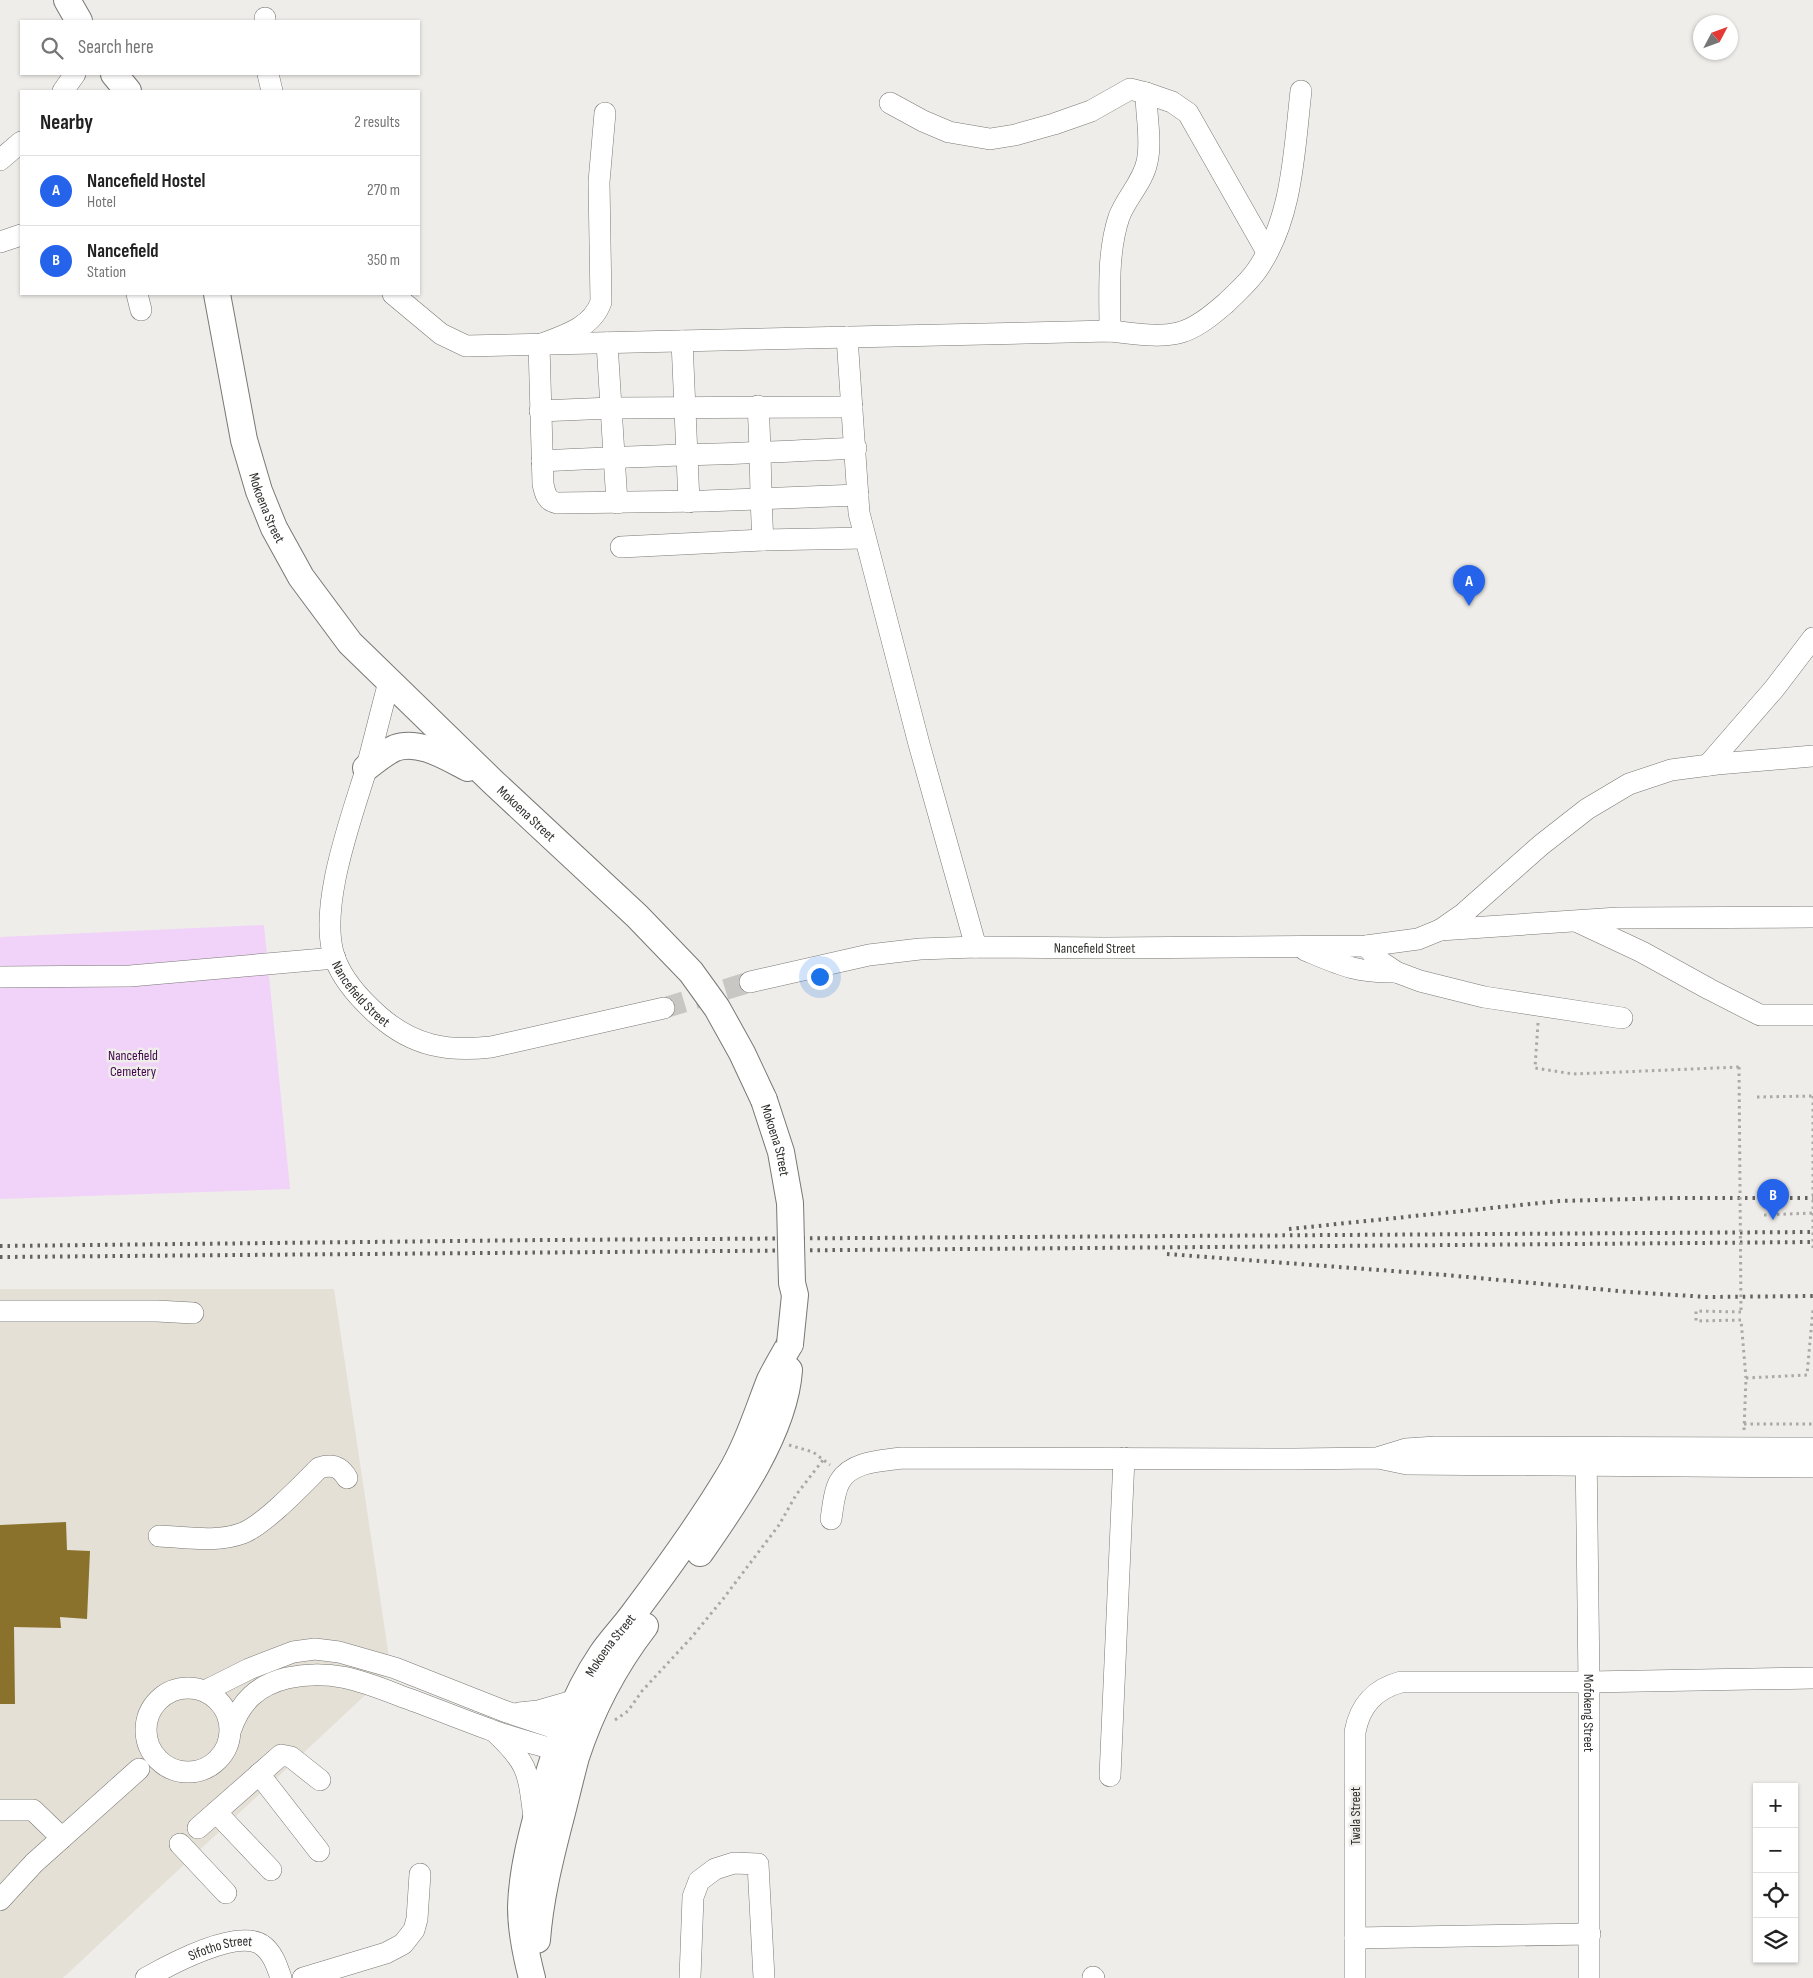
<!DOCTYPE html>
<meta charset="utf-8">
<style>
:root{--surface:#fff;--page:#f6f6f6;--text:#222;--muted:#767676;--line:#e0e0e0;--accent:#2563eb}
body{margin:0;font-family:"Sofia Sans Condensed",sans-serif;background:var(--page);color:var(--text)}
.controls{position:absolute;right:15px;bottom:15px;display:grid;overflow:hidden;border-radius:0px;box-shadow:0 1px 4px #0004}
.controls button{width:45px;height:45px;display:grid;place-items:center;padding:0;border:0;border-bottom:1px solid var(--line);background:var(--surface);color:var(--text);font:25px sans-serif}
.compass{position:absolute;left:1693px;top:15px;width:45px;height:45px;border-radius:50%;background:var(--surface);box-shadow:0 1px 4px #0004;rotate:49deg}
.you{position:absolute;left:819px;top:976px;width:18px;height:18px;margin:-12px;border:4px solid #fff;border-radius:50%;background:#1a73e8;box-shadow:0 0 0 8px #1a73e833}
.badge{display:grid;place-items:center;width:32px;height:32px;border-radius:50%;background:var(--accent);color:#fff;font-size:16px;font-weight:700}
.pin{position:absolute;translate:-50% -41px;filter:drop-shadow(0 1px 2px #0008)}
.pin::after{content:'';position:absolute;top:26px;width:18px;height:15px;background:inherit;clip-path:polygon(0 0,100% 0,50% 100%)}
.list{margin:0;padding:0;list-style:none}
h2{display:flex;justify-content:space-between;align-items:center;height:65px;margin:0;padding:0 20px;font-size:21px}
h2 small{font-size:16px;font-weight:400;color:var(--muted)}
.list li{display:grid;grid-template-columns:32px 1fr auto;gap:15px;align-items:center;box-sizing:border-box;height:70px;padding:0 20px;border-top:1px solid var(--line)}
.list b{display:block;font-size:19px;white-space:nowrap}
.list p{margin:0;font-size:16px;white-space:nowrap;color:var(--muted)}
.list em{font-size:16px;font-style:normal;color:var(--muted)}
.icon{flex:none;width:28px;height:28px;fill:none;stroke:currentColor;stroke-width:2;stroke-linecap:round;stroke-linejoin:round}
.map{position:relative;flex:none;width:1813px;height:1978px;overflow:hidden}
.search{position:absolute;background:var(--surface);box-shadow:0 1px 4px #0004;left:20px;top:20px;width:400px;height:55px;display:flex;align-items:center;gap:12px;box-sizing:border-box;padding:0 18px;border-radius:0px;color:var(--muted);font-size:19px}
.panel{position:absolute;background:var(--surface);box-shadow:0 1px 4px #0004;left:20px;top:90px;width:400px;height:205px;border-radius:0px}
.map>svg:first-child{display:block}
.built{fill:#e5e0d6}
.green{fill:#f1d2f9}
.building{fill:#8b722c}
.lines{fill:none;stroke-linecap:round;stroke-linejoin:round}
.minor-tunnel{stroke:#c8c7c3;stroke-width:21;stroke-dasharray:21 11;stroke-linecap:butt}
.minor-casing{stroke:#797874;stroke-width:22}
.major-casing{stroke:#797874;stroke-width:28}
.path{stroke:#aaa9a6;stroke-width:3;stroke-dasharray:2.5 4;stroke-linecap:butt}
.minor{stroke:#fff;stroke-width:21}
.major{stroke:#fff;stroke-width:26}
.rail{stroke:#63625f;stroke-width:4;stroke-dasharray:2.5 5;stroke-linecap:butt}
.major-bridge-casing{stroke:#797874;stroke-width:28;stroke-linecap:butt}
.path-bridge{stroke:#aaa9a6;stroke-width:3;stroke-dasharray:2.5 4;stroke-linecap:butt}
.major-bridge{stroke:#fff;stroke-width:26}
.labels{text-anchor:middle;dominant-baseline:central;stroke-width:5;stroke-linejoin:round;paint-order:stroke}
.street-label{font-size:14px;fill:#2e2e2c;stroke:#efede9}
.park-label{font-size:14px;fill:#43094f;stroke:#efede9}
</style>
<div class="map">
<svg width="1813" height="1978" viewBox="0 0 1813 1978">
<rect width="100%" height="100%" fill="#efede9"/>
<path class="built" d="M0 1289H334L391 1671 63 1978H0Z"/>
<path class="green" d="M264 925 290 1189 0 1199V937Z"/>
<path class="building" d="M66 1522 67 1550 90 1551 87 1619 60 1617 61 1628 14 1627 15 1704H0V1525Z"/>
<g class="lines">
<path class="minor-tunnel" d="M664 1008 750 982"/>
<defs>
<g id="minor">
<path d="M265 21V18"/>
<path d="M268 74 272 91"/>
<path d="M63 91 75 74"/>
<path d="M1146 93 1172 102 1188 113 1267 252"/>
<path d="M890 103 923 121 949 132 990 139 1015 135 1054 124 1091 111 1130 89 1146 93C1146 116 1152 141 1147 162 1143 182 1126 198 1119 217 1107 253 1110 293 1110 331"/>
<path d="M605 113 599 182 601 302C592 328 563 336 539 345L543 484C545 494 547 501 557 503L705 501 858 495"/>
<path d="M0 160 21 142"/>
<path d="M0 242 21 235"/>
<path d="M137 294 141 310"/>
<path d="M393 294 441 334 466 346 1110 331C1131 333 1157 338 1178 333 1196 329 1213 314 1226 303 1237 292 1249 282 1257 270 1293 218 1294 151 1301 91"/>
<path d="M847 337 859 513 919 744 976 947"/>
<path d="M682 341 689 502"/>
<path d="M607 343 617 503"/>
<path d="M758 406C761 451 760 495 763 540"/>
<path d="M540 411 611 408 852 407"/>
<path d="M542 461C646 455 751 454 856 448"/>
<path d="M621 547 763 540 865 538"/>
<path id="s1" d="M389 682C381 711 374 741 366 770 351 819 317 910 335 959 343 980 362 1001 379 1016 413 1046 447 1052 491 1047L664 1008"/>
<path d="M1708 765 1774 689 1813 638"/>
<path d="M1578 922 1642 952 1709 989 1760 1015H1813"/>
<path d="M1440 930 1618 918 1813 917"/>
<path d="M1366 946 1381 962 1396 972 1420 981 1484 997 1622 1018"/>
<path d="M1305 950C1341 965 1356 973 1396 972"/>
<path d="M0 977 130 976 335 958"/>
<path id="s2" d="M750 982 869 955 920 949 976 947 1105 948 1366 946 1418 939 1440 930 1463 914 1541 845 1587 809 1629 784 1671 770 1717 764 1813 756"/>
<path d="M0 1311H157L193 1313"/>
<path id="s3" d="M1586 1448 1589 1682V1978"/>
<path d="M1380 1457 1406 1449 1436 1447 1813 1448"/>
<path d="M831 1519C833 1507 834 1491 840 1481 852 1461 882 1461 902 1458L1295 1459 1378 1458 1407 1464 1813 1467"/>
<path d="M159 1536C186 1537 217 1543 243 1533 265 1524 301 1486 319 1468 331 1464 340 1466 347 1478"/>
<circle cx="188" cy="1730" r="42"/>
<path d="M205 1691 249 1669 293 1652 315 1649 339 1652 395 1668 504 1711 579 1736"/>
<path d="M519 1713 538 1711 576 1700"/>
<path d="M231 1729C241 1701 258 1685 287 1678 333 1668 364 1682 406 1698 434 1708 463 1720 491 1730 517 1740 545 1746 572 1755"/>
<path d="M495 1732C529 1764 528 1772 534 1817"/>
<path d="M259 1774 319 1851"/>
<path d="M1110 1776 1124 1458"/>
<path d="M0 1810H33L62 1838"/>
<path d="M216 1812 271 1870"/>
<path d="M198 1828 281 1755 291 1757 320 1780"/>
<path d="M180 1844 226 1893"/>
<path d="M0 1900 34 1863 139 1769"/>
<path d="M1355 1938 1590 1934"/>
<path d="M1093 1977 1094 1978"/>
<path id="s4" d="M146 1978C169 1965 237 1928 262 1945 273 1953 277 1966 281 1978"/>
<path d="M303 1978 386 1953 403 1944 414 1930 417 1919 420 1874"/>
<path d="M690 1978 693 1897 699 1881 715 1869 734 1863 758 1864 764 1978"/>
<path d="M1355 1978V1732C1360 1705 1375 1689 1401 1682H1589L1813 1678"/>
</g>
<g id="major">
<path d="M67 0 79 21"/>
<path d="M114 74 128 91"/>
<path id="s5" d="M217 294 244 440 259 491 274 528 301 577 350 643 493 782 637 916 691 972 717 1008 742 1053 764 1100"/>
<path d="M366 768C375 761 384 753 395 748 419 739 448 758 468 768"/>
<path d="M700 1553C735 1503 785 1432 789 1370"/>
<path d="M537 1940C540 1900 549 1863 559 1824 565 1802 570 1779 576 1757 591 1711 615 1665 645 1626"/>
<path id="s6" d="M532 1978C526 1955 521 1931 521 1907 522 1870 532 1833 542 1797 556 1747 572 1698 601 1655 611 1640 624 1627 634 1613 667 1569 700 1524 728 1477 747 1446 757 1413 770 1380 776 1368 783 1356 790 1344"/>
</g>
</defs>
<use href="#minor" class="minor-casing"/>
<use href="#major" class="major-casing"/>
<path class="path" d="M1538 1023 1535 1068 1573 1074 1739 1067
M1757 1097 1813 1096
M1764 1215 1813 1213
M1741 1312 1696 1311V1321L1741 1320 1746 1378
M1744 1424H1813
M1744 1430 1746 1378 1807 1375 1813 1309
M789 1445 813 1452 830 1465
M615 1720 628 1711 642 1691 691 1638 723 1599 779 1525 796 1495 823 1460"/>
<use href="#minor" class="minor"/>
<use href="#major" class="major"/>
<path class="rail" d="M1289 1229 1559 1201 1670 1198H1813
M0 1246 546 1240 1813 1232
M1167 1254 1446 1275 1629 1292 1707 1297 1813 1296
M0 1257 1813 1242"/>
<defs>
<g id="major-bridge">
<path id="s7" d="M764 1100 781 1152 790 1203 792 1283 795 1295 790 1344"/>
</g>
</defs>
<use href="#major-bridge" class="major-bridge-casing"/>
<path class="path-bridge" d="M1739 1067 1741 1312
M1813 1096V1248"/>
<use href="#major-bridge" class="major-bridge"/>
</g>
<g class="labels">
<g class="street-label">
<text stroke="none"><textPath href="#s5" startOffset="220">Mokoena Street</textPath></text>
<text stroke="none"><textPath href="#s5" startOffset="625">Mokoena Street</textPath></text>
<text stroke="none"><textPath href="#s2" startOffset="348">Nancefield Street</textPath></text>
<text stroke="none"><textPath href="#s1" startOffset="329">Nancefield Street</textPath></text>
<text stroke="none"><textPath href="#s7" startOffset="42">Mokoena Street</textPath></text>
<text stroke="none"><textPath href="#s6" startOffset="352">Mokoena Street</textPath></text>
<text stroke="none"><textPath href="#s3" startOffset="265">Mofokeng Street</textPath></text>
<text transform="translate(1355 1816) rotate(-90)">Twala Street</text>
<text stroke="none"><textPath href="#s4" startOffset="81">Sifotho Street</textPath></text>
</g>
<g class="park-label">
<text x="133" y="1055">Nancefield<tspan x="133" dy="16">Cemetery</tspan></text>
</g>
</g>
</svg>
<div class="controls">
<button>+</button>
<button>−</button>
<button><svg class="icon" aria-label="locate" viewBox="0 0 24 24"><circle cx="12" cy="12" r="6"/><path d="M12 2v4M12 18v4M2 12h4M18 12h4"/></svg></button>
<button><svg class="icon" aria-label="layers" viewBox="0 0 24 24"><path d="M12 4l9 5-9 5-9-5zM3 14l9 5 9-5"/></svg></button>
</div>
<svg class="compass" viewBox="-18 -18 36 36"><path d="M0-13l5 13h-10z" fill="#e53935"/><path d="M0 13l5-13h-10z" fill="#767676"/></svg>
<div class="you"></div>
<div class="pin badge" style="left:1469px;top:606px">A</div>
<div class="pin badge" style="left:1773px;top:1220px">B</div>
<div class="search"><svg class="icon" aria-label="search" viewBox="0 0 24 24"><circle cx="10" cy="10" r="6"/><path d="M15 15l6 6"/></svg>Search here</div>
<section class="panel">
<h2>Nearby<small>2 results</small></h2>
<ul class="list">
<li><span class="badge">A</span><div><b>Nancefield Hostel</b><p>Hotel</p></div><em>270 m</em></li>
<li><span class="badge">B</span><div><b>Nancefield</b><p>Station</p></div><em>350 m</em></li>
</ul>
</section>
</div>
